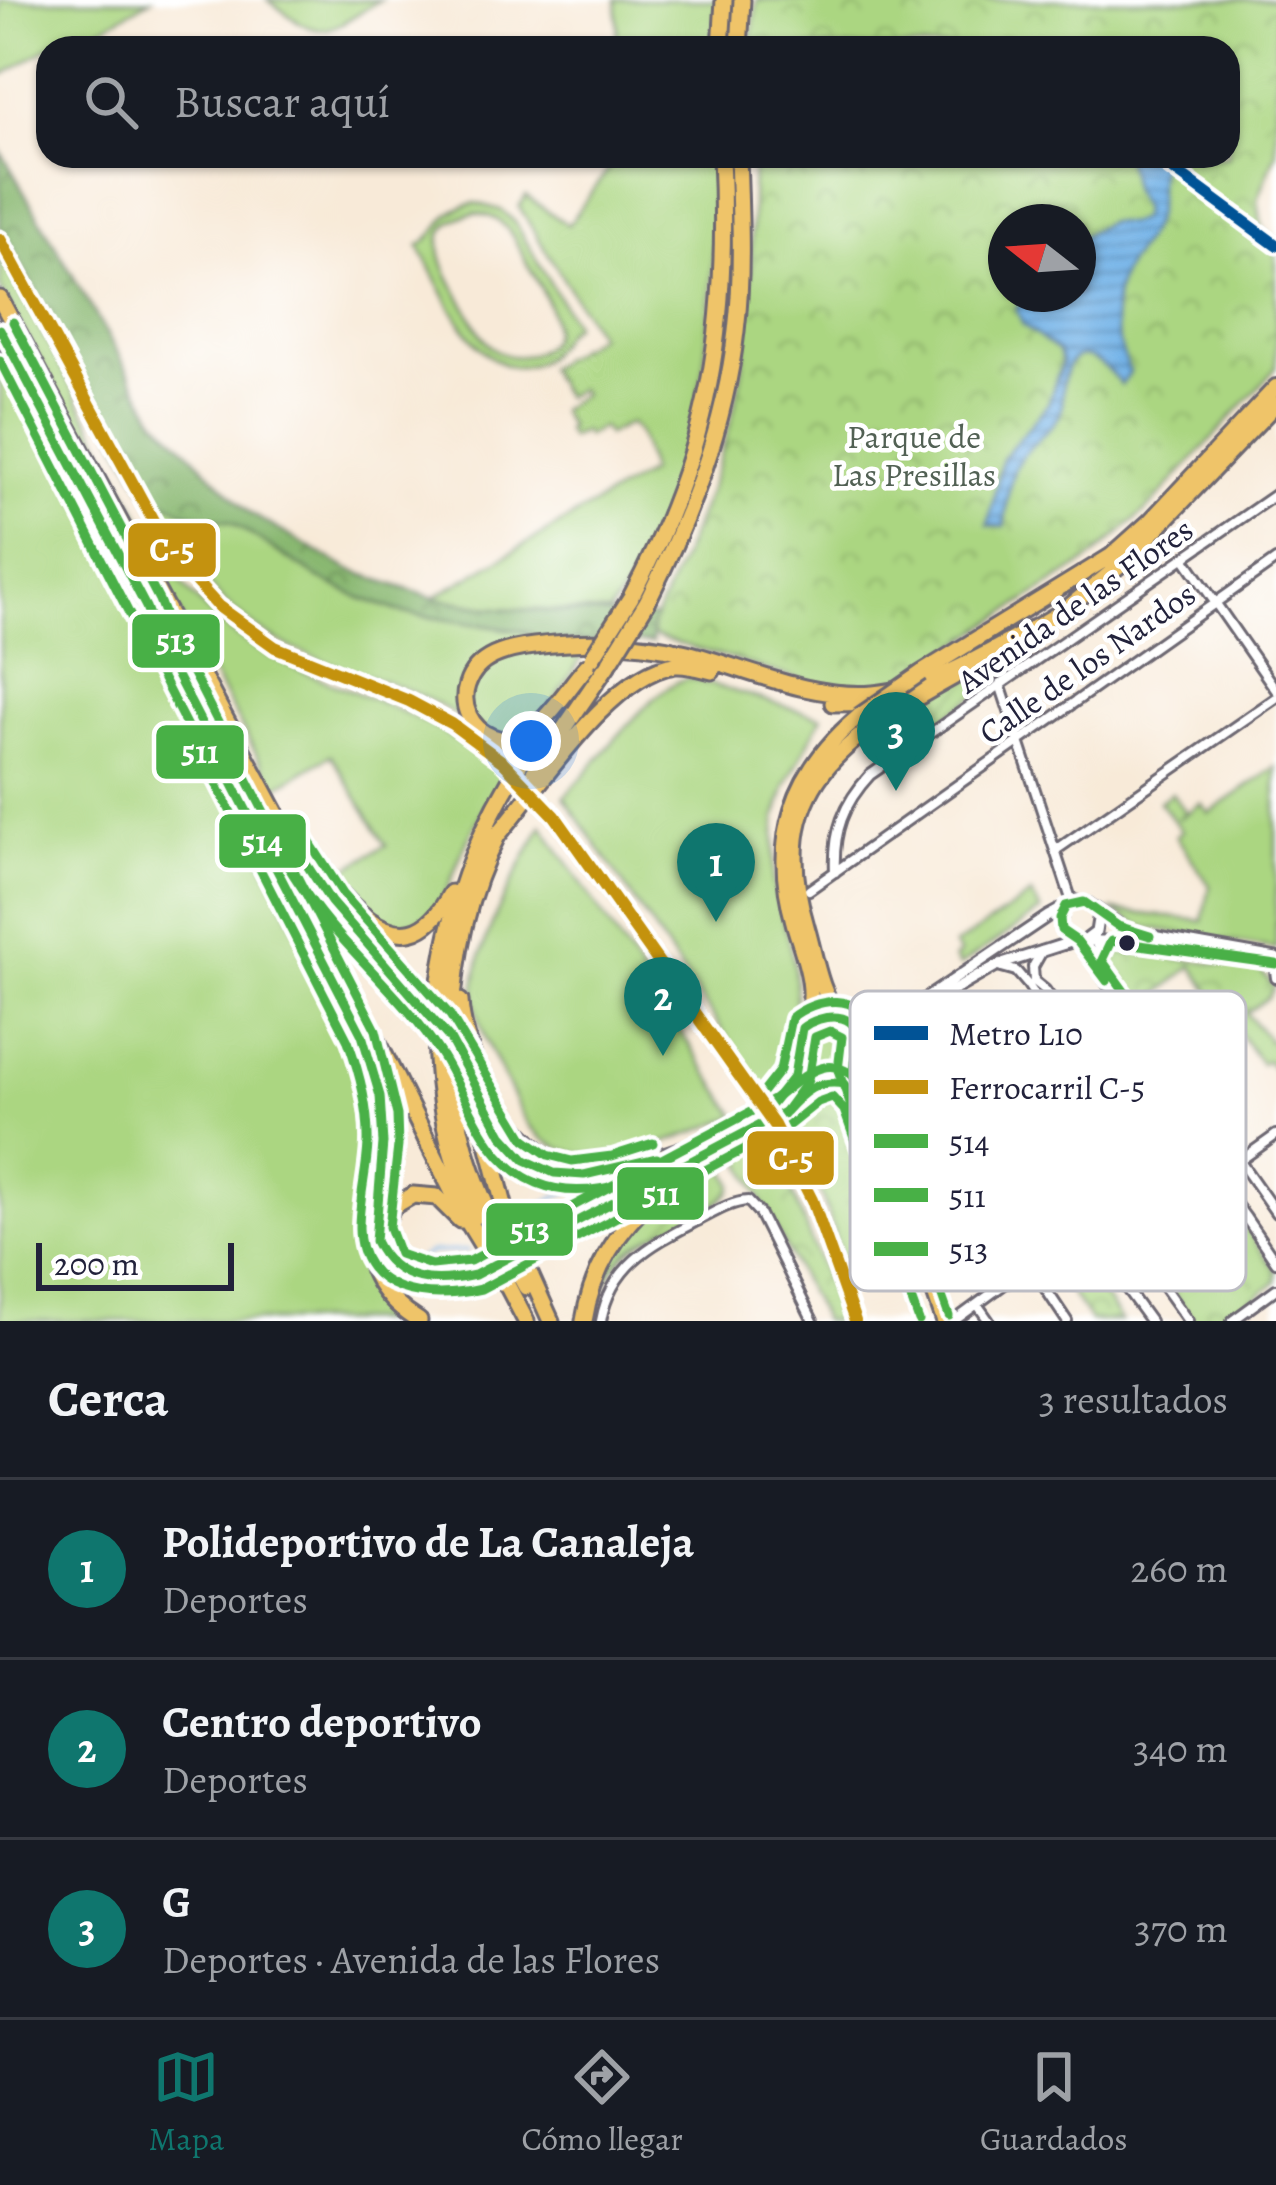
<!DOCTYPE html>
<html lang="es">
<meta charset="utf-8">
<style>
:root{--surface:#171b24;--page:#242831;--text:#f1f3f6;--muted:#9ea1a6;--line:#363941;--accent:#0f766e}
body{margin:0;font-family:Alegreya,serif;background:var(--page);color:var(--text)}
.compass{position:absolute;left:988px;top:204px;width:108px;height:108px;border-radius:50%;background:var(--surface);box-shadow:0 3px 9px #0004;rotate:287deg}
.scale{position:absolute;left:36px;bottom:30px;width:198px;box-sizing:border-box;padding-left:12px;border:6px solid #22223b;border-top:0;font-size:33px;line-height:42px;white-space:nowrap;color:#22223b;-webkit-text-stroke:9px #fff;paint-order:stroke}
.you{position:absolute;left:531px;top:741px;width:42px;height:42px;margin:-30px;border:9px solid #fff;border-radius:50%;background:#1a73e8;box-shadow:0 0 0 18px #1a73e833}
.badge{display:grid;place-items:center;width:78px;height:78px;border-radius:50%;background:var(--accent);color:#fff;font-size:39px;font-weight:700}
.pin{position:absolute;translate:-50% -99px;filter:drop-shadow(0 3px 6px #0008)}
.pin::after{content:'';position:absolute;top:63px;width:42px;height:36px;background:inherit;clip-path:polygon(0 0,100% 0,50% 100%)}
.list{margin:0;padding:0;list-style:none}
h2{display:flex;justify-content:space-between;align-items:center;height:156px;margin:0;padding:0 48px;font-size:51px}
h2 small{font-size:39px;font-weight:400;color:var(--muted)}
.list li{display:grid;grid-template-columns:78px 1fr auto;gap:36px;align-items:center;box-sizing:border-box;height:180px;padding:0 48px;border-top:3px solid var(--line)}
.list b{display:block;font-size:45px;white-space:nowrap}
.list p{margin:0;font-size:39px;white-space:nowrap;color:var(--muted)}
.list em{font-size:39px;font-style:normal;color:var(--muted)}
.icon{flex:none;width:66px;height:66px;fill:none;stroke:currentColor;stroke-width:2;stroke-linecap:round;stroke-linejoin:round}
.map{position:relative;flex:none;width:1276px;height:1321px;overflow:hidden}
.search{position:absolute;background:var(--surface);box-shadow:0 3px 9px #0004;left:36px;right:36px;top:36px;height:132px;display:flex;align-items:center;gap:30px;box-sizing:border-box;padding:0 42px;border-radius:36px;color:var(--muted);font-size:45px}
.sheet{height:696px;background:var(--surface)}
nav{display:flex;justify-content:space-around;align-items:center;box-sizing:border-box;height:168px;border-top:3px solid var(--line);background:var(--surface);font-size:33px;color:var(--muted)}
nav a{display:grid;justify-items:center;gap:6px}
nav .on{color:var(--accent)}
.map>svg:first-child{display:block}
.grass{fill:#abd681;stroke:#667c5e;stroke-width:3;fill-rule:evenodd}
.forest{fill:url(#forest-crowns);stroke:#556c55;stroke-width:3}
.park{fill:url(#park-crowns);stroke:#667c5e;stroke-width:3;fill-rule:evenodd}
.garden{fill:url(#garden-furrows);stroke:#667c5e;stroke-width:3}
.water{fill:url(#water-rules);stroke:#4b6b92;stroke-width:3}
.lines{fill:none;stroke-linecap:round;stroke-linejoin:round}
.stream{stroke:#74b4e8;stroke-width:3}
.minor-casing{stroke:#6d6872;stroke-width:14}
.tertiary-casing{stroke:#6d6872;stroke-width:15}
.primary-casing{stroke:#6d6872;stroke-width:18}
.trunk-casing{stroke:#6d6872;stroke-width:20}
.motorway-casing{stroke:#6d6872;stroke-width:21}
.minor{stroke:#fff;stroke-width:8}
.tertiary{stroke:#fff;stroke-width:9}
.primary{stroke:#efc469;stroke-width:12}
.trunk{stroke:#efc469;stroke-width:14}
.motorway{stroke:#efc469;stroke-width:15}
.trunk-bridge-casing{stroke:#6d6872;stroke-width:20;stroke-linecap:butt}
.motorway-bridge-casing{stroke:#6d6872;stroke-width:21;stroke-linecap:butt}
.trunk-bridge{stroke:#efc469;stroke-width:14}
.motorway-bridge{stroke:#efc469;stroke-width:15}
.bus-1-casing{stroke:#fff;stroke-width:18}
.bus-2-casing{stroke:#fff;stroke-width:18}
.bus-3-casing{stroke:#fff;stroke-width:18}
.bus-1{stroke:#48b046;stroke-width:9}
.bus-2{stroke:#48b046;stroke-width:9}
.bus-3{stroke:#48b046;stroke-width:9}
.rail-1-casing{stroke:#fff;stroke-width:21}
.rail-1{stroke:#c4920f;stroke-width:12}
.metro-1-casing{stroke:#fff;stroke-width:21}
.metro-1{stroke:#015396;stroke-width:12}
.bus-dot{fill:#22223b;stroke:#fff;stroke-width:4.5}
.labels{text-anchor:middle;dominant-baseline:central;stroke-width:9;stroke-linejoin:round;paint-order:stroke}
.park-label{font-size:33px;fill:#526154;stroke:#fff}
.street-label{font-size:33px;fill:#22223b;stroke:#fff}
.key{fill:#fff;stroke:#bdbdc4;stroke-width:3}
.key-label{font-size:33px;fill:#22223b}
.line-badge{stroke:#fff;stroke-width:4.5}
.badge-label{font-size:33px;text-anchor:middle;font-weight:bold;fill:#fff}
</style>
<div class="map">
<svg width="1276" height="1321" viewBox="0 0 1276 1321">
<defs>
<pattern id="forest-crowns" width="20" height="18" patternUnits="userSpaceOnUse" patternTransform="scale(3)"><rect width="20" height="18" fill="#88b76f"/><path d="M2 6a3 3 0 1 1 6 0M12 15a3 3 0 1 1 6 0" fill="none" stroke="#6f945c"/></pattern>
<pattern id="park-crowns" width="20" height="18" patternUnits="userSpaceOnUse" patternTransform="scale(3)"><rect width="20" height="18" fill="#abd681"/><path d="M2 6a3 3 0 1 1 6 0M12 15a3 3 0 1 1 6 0" fill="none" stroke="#93b770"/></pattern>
<pattern id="garden-furrows" width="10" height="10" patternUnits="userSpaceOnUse" patternTransform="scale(3)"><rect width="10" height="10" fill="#abd681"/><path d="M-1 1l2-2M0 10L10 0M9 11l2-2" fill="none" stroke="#93b770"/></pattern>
<pattern id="water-rules" width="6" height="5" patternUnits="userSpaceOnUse" patternTransform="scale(3)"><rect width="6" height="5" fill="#74b4e8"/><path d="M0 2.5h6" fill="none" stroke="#5f92bd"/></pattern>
</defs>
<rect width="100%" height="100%" fill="#fff"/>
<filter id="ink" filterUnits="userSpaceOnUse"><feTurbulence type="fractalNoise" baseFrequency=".00833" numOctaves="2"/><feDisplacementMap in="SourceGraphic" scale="24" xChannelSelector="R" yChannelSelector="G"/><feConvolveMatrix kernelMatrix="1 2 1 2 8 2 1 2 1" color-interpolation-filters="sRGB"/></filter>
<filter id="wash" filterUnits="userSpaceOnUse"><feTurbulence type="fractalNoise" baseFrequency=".004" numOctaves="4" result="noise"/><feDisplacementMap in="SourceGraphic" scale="48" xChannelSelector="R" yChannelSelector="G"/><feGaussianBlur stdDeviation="2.7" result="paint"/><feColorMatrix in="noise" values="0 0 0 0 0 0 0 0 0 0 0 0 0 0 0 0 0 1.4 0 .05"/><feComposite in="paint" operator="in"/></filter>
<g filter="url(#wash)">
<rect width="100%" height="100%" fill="#f8ead8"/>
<path class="grass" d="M0 0H150L66 48 58 41 0 77Z
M268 0H380C321 35 326 44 268 0Z
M616 0H717L713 48H615L618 28Z
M618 156H713C718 311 705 484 609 613L491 608 433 598 650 472 639 434 630 423 607 435 602 427 586 436 583 431 570 438 565 430 569 427 559 410 583 394 579 389 564 397 547 368 598 335 519 207 526 196 568 225Z
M476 203 501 210 515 222 574 324C560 333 557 349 543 359 484 398 441 285 419 246 444 231 439 209 476 203ZM475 213C485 215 493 216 501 223 513 232 519 249 526 262 541 287 578 343 527 355 515 358 502 356 492 347 481 338 474 321 467 308 448 276 413 225 475 213Z
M0 255 161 553C236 673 325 669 436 728 460 741 482 759 504 775 492 798 477 820 466 843 447 884 444 931 386 924L328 875 293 826 346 869 386 845 331 755 275 788 0 287Z
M0 347 230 791 318 974 361 1076 363 1261 381 1299 406 1321H0Z
M145 491 185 512 231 522 322 580 361 598 404 613 521 631 539 640 593 641 512 765C492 747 472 725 449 711 403 682 344 671 294 649 227 619 176 556 145 491Z
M689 678 822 717 786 785 776 818 773 881 794 963 796 998 789 1070 766 1095 564 797C593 769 655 682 689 678Z
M1276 767V949L1143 927 1111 910 1203 921 1210 886 1176 836 1182 831 1159 802 1172 793 1186 812 1178 819 1201 803 1209 813Z
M542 825 737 1116C677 1138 584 1185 531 1128 520 1115 513 1094 505 1080 491 1052 472 1016 475 985 482 928 517 875 542 825Z
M1031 895 1041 911 960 966 954 959 960 954 954 946Z
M804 1043a24 24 0 1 1 48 0a24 24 0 1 1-48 0Z"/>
<path class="forest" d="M0 150 154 416 251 514 350 570 433 598 491 608 657 617 652 625V643L539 640 521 631 404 613 361 598 322 580 231 522 185 512 145 491 0 227Z"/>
<path class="park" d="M757 0H1276V152L1258 199 1262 229 1276 239V368L1150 507 1088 561 889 688 839 691 652 636V625C694 531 737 437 747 333 753 275 751 215 753 156H1228V48H750ZM1006 222H1078V294H1006Z
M1110 949 1261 970 1274 987 1269 997 1246 1013 1276 1049V1073L1267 1060 1261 1064 1192 966 1144 1006 1106 957Z
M836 1086 844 1092 905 1258 847 1279C836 1237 824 1199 808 1160L798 1158 803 1152 784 1119Z
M761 1135 781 1165H790L784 1171 842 1321H823L743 1164 745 1148Z
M1245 1227 1276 1271V1282L1222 1321H1193L1166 1283Z
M1070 1246 1121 1321H1090L1049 1261Z"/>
<path class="garden" d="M995 658 1003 677 929 728 914 704Z
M705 1165 727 1172 733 1184 731 1191C703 1221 654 1226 624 1256 605 1275 601 1302 590 1321 603 1245 647 1209 705 1165Z"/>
<path class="water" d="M1125 156H1163C1155 175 1160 193 1156 213 1152 232 1139 246 1128 263 1106 298 1113 335 1130 372L1121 385C1104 362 1071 335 1063 383 1060 396 1066 407 1057 419 1045 434 1029 446 1018 462 1008 478 1007 508 1004 527L988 525 1002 459 1048 404 1062 362 1058 351 1023 325 1016 308 1029 294H1078V239L1107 222 1128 224 1140 219 1142 209 1133 191Z"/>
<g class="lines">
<path class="stream" d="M519 1217 586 1182
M419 1259 431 1252 468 1251
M382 1321 387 1317"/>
</g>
</g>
<g filter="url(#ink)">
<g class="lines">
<defs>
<path id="minor" d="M1185 559 1276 690
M1000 684 1072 902
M1056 850 1276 698
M835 872C833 832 843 804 870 775L1276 494
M809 890 1276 560
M1096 940C1098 967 1138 1014 1161 1027L1167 1057 1276 1213
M1077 941 1138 1029
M1274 964 1276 978
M998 966 1016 971 1028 985 1074 1053 1083 1055 1086 1046 1045 990 1034 981 1033 967 1042 951
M943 1052 1012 1150
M971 1157 1138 1039
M992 1164 1052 1252
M1056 1206 1197 1100
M1108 1211 1158 1279
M1246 1218 1223 1187 1224 1172 1276 1135
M902 1224 1163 1044
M1083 1229 1150 1321
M1031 1267 1067 1321
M977 1304 989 1321
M601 1321C611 1266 649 1246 695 1222 712 1214 729 1202 748 1201L759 1213 813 1321
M954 1321 1217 1128
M1188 1321 1158 1279 1246 1218 1276 1262
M1232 1321 1276 1289"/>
<path id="tertiary" d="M1064 908 1060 926 1074 941H1127L1260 962
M1084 941 1096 932 1099 913
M850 1022 877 1023 913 1007 1048 916 1076 901 1088 903 1130 932 1276 958
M857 1050 880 1033 996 966 1074 941"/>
<path id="primary" d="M798 1043a30 30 0 1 1 60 0a30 30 0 1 1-60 0Z
M853 1060 943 1321
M838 1072 848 1079 856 1093
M820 1082 844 1084 866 1123"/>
<path id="trunk" d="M1024 634 1066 609 1130 557 1276 404
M921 673 1111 556 1149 522 1276 387
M839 1015C820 994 815 955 807 928 765 786 843 739 954 677
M806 1023C818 987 804 959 794 924 770 840 791 773 859 716"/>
<path id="motorway" d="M721 48 724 0
M739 48 742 0
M0 299 306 869 347 922 430 1010 459 1054 479 1109 511 1232 551 1321
M0 329 358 1002 465 1217 507 1286
M631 597C711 446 729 325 721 156
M647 602C690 516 725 428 736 331 743 274 740 214 738 156
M587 666C564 690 532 754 492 737 471 729 460 706 467 685 476 656 507 649 534 646 584 640 638 641 687 653 748 669 809 699 873 694 930 689 983 656 1032 629
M833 703 892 702 927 691
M531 777 611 660
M299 838C332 886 401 989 451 893
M495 838C537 791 609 674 675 665 687 664 700 668 712 671
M277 870C311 936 371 1027 381 1099 385 1133 367 1236 382 1255 406 1286 441 1284 475 1275
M460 1001C463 1059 513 1148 570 1168
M437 1005C448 898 483 813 546 725
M451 1023C455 956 467 893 498 834
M436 1033C437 1098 447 1156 475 1216
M449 1057C456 1146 484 1210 526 1287
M484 1099C496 1126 512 1156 541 1169 591 1190 734 1138 773 1103 788 1090 796 1075 801 1056
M366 1229C364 1269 385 1301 419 1321
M384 1231 392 1207 413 1195 437 1197 460 1220
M531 1246 686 1156
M505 1281 526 1321
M584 1321C594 1256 634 1207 688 1171 711 1156 739 1145 761 1128 783 1111 796 1083 824 1073"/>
</defs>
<use href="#minor" class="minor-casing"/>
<use href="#tertiary" class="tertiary-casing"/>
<use href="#primary" class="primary-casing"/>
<use href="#trunk" class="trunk-casing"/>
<use href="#motorway" class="motorway-casing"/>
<use href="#minor" class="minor"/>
<use href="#tertiary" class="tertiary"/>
<use href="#primary" class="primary"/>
<use href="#trunk" class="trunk"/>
<use href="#motorway" class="motorway"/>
<defs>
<path id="trunk-bridge" d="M859 716 921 673"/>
<path id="motorway-bridge" d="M592 658 631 597
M611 660 647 602
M436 1033 437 1005
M449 1057 451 1023
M475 1275 531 1246"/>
</defs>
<use href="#trunk-bridge" class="trunk-bridge-casing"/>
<use href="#motorway-bridge" class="motorway-bridge-casing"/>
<use href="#trunk-bridge" class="trunk-bridge"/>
<use href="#motorway-bridge" class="motorway-bridge"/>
<defs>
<path id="bus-1" d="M0 329 146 607 156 635 362 1035 380 1096 383 1143 375 1241C395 1283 434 1284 475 1275L786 1111C803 1092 817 1079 844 1084L852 1094 902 1224 1164 1043 1161 1027 1142 1016 1102 960 1111 941 1276 964
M282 827 331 902 450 1039 502 1135 525 1160 554 1173 584 1175 657 1158
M1107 981 1077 941 1061 930 1060 918 1066 906 1084 902 1118 926 1150 936
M771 1105 794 1076 802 1028C821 1013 860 1009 858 1044 857 1055 852 1061 854 1072 856 1085 863 1096 868 1108"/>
<path id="bus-2" d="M0 361 348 1041C360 1074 369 1108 368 1143 367 1171 359 1199 359 1228 360 1295 429 1301 481 1289L788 1126 818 1102 832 1097 844 1110 919 1321
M270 835C289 870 311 904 338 934 372 973 412 1009 440 1053 469 1098 483 1161 537 1183 578 1200 623 1185 663 1171
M783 1114 808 1080 815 1037 830 1031 842 1037 838 1070 854 1115"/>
<path id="bus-3" d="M13 322 159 600 170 629 376 1030 397 1115 398 1146 389 1227 399 1254 431 1265 470 1261 773 1100C811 1070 836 1044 871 1097L949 1316
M296 821 343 894 450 1015 525 1139 548 1155 572 1161 612 1156 653 1143
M761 1094 780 1070 791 1018C815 998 860 990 871 1030 875 1044 867 1055 868 1068 870 1080 878 1094 882 1105"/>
</defs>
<use href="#bus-1" class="bus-1-casing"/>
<use href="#bus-2" class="bus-2-casing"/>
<use href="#bus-3" class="bus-3-casing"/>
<use href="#bus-1" class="bus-1"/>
<use href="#bus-2" class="bus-2"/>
<use href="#bus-3" class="bus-3"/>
<defs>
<path id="rail-1" d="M0 239 155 524 187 572 218 606 275 647 409 701 452 724 503 762 555 816 774 1125 812 1200 855 1321"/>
</defs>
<use href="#rail-1" class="rail-1-casing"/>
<use href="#rail-1" class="rail-1"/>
<defs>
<path id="metro-1" d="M1155 156 1276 245"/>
</defs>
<use href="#metro-1" class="metro-1-casing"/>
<use href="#metro-1" class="metro-1"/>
</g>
</g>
<circle class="bus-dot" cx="1127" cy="943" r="10"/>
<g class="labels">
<g class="park-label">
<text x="914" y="436">Parque de<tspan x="914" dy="38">Las Presillas</tspan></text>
</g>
<g class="street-label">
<text transform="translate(1075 605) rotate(-35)">Avenida de las Flores</text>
<text transform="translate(1087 663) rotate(-35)">Calle de los Nardos</text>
</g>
</g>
<rect x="850" y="991" width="396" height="300" rx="18" class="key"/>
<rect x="874" y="1026" width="54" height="14" fill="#015396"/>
<rect x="874" y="1080" width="54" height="14" fill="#c4920f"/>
<rect x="874" y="1134" width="54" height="14" fill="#48b046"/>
<rect x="874" y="1188" width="54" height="14" fill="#48b046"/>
<rect x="874" y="1242" width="54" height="14" fill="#48b046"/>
<g class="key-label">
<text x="949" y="1045">Metro L10</text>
<text x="949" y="1099">Ferrocarril C-5</text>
<text x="949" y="1153">514</text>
<text x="949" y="1207">511</text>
<text x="949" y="1261">513</text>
</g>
<g class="line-badge">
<rect x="126" y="521" width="92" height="58" rx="12" fill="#c4920f"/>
<rect x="130" y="612" width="92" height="58" rx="12" fill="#48b046"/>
<rect x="154" y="723" width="92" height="58" rx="12" fill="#48b046"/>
<rect x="217" y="812" width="91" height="58" rx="12" fill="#48b046"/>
<rect x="745" y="1129" width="91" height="58" rx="12" fill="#c4920f"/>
<rect x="615" y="1165" width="91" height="57" rx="12" fill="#48b046"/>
<rect x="484" y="1201" width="91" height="57" rx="12" fill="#48b046"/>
</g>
<g class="badge-label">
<text x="172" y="561">C-5</text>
<text x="176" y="652">513</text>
<text x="200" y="763">511</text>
<text x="262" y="853">514</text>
<text x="791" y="1170">C-5</text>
<text x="661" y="1205">511</text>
<text x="530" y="1241">513</text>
</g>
</svg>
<svg class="compass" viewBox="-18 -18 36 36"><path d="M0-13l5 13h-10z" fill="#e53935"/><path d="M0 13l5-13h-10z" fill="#9ea1a6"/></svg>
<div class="scale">200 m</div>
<div class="you"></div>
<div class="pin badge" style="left:716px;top:922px">1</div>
<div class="pin badge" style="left:663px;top:1056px">2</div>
<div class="pin badge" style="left:896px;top:791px">3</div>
<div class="search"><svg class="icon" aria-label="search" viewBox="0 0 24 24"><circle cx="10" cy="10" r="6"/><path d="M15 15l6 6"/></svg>Buscar aquí</div>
</div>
<section class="sheet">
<h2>Cerca<small>3 resultados</small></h2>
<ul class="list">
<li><span class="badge">1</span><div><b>Polideportivo de La Canaleja</b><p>Deportes</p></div><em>260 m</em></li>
<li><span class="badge">2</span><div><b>Centro deportivo</b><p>Deportes</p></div><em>340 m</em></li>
<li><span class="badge">3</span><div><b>G</b><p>Deportes · Avenida de las Flores</p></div><em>370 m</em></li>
</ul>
</section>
<nav>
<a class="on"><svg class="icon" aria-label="map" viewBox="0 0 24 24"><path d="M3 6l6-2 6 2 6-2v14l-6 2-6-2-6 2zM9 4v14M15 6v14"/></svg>Mapa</a>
<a><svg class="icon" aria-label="directions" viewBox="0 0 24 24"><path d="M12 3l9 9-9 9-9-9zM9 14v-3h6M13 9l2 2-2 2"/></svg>Cómo llegar</a>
<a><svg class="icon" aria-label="saved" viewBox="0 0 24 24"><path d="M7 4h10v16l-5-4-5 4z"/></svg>Guardados</a>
</nav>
